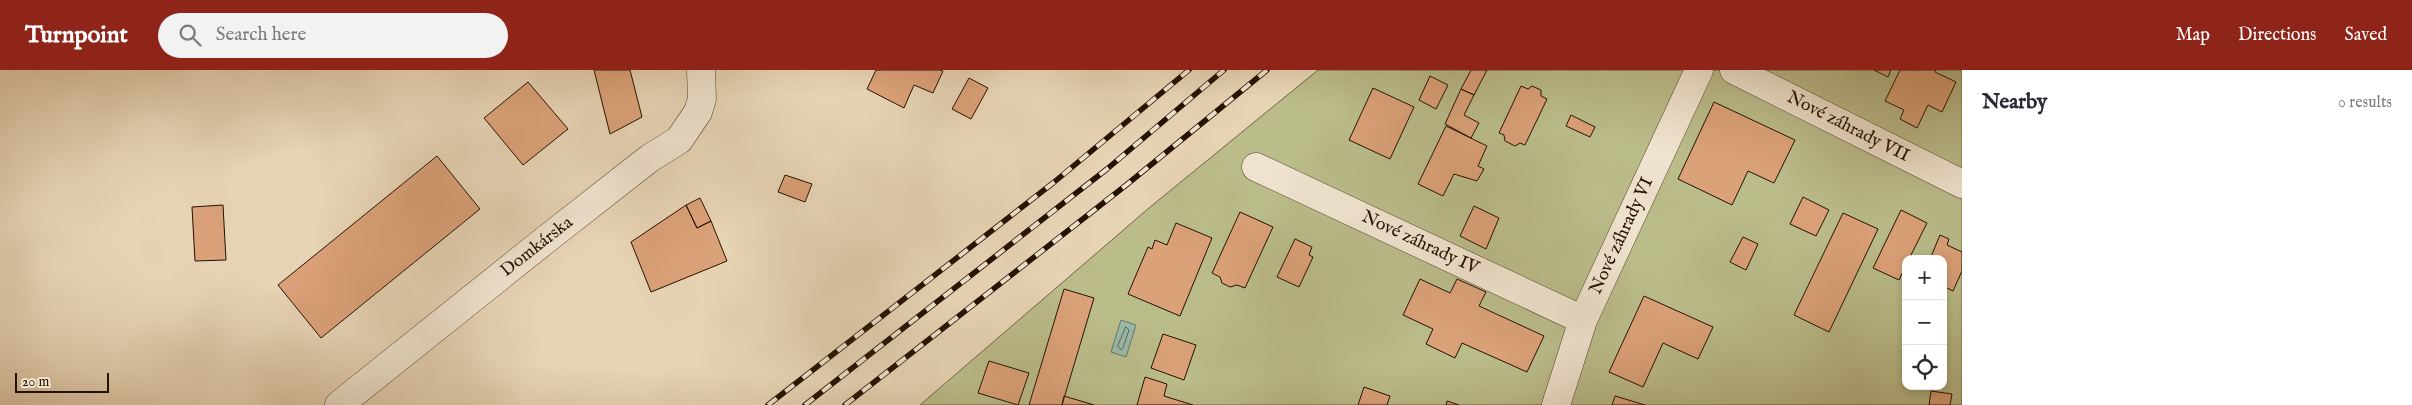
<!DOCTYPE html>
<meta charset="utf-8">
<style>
:root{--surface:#fff;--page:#f2f2f3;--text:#2b2b33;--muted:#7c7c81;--line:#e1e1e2;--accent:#8f2418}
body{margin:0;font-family:"IM FELL English",serif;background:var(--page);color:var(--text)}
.controls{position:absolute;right:15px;bottom:15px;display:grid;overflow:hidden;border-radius:10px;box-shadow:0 2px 8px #0003}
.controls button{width:45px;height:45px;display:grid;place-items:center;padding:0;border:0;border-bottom:1px solid var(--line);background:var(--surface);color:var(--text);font:25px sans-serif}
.scale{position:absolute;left:15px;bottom:12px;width:94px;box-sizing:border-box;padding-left:5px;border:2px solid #251100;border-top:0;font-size:14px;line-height:18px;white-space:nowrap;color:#251100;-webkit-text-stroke:4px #efe3cf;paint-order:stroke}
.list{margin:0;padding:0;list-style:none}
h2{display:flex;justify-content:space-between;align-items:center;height:65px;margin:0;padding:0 20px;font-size:21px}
h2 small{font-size:16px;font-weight:400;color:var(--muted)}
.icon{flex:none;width:28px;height:28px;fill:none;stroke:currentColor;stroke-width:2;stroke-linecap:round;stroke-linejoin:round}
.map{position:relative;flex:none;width:1962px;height:335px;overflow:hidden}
header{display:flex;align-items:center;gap:30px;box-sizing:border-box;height:70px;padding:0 25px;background:var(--accent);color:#fff}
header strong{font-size:24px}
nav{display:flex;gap:28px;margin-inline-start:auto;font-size:18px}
.search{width:350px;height:45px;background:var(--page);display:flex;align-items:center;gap:12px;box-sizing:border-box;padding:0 18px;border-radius:28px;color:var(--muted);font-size:19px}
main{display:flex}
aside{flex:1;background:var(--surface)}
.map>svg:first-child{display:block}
.green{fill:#babc8a;stroke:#706645;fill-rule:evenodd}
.water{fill:#98b9a8;stroke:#6a7665}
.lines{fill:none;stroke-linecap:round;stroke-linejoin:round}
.shore{stroke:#5e6554;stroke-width:1}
.building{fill:#dba178;stroke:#251100}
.minor-casing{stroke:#56422d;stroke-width:29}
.minor{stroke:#efe3cf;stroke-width:28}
.rail-casing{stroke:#251100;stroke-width:5.5}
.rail{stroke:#efe3cf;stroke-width:4;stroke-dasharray:11;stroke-linecap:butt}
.labels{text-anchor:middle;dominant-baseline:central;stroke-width:5;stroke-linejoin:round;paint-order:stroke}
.street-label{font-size:18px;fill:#251100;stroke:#efe3cf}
</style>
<header>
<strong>Turnpoint</strong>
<div class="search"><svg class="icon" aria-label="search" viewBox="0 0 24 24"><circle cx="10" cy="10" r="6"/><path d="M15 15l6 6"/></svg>Search here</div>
<nav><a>Map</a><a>Directions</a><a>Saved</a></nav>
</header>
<main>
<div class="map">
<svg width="1962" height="335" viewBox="0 0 1962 335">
<rect width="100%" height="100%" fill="#e7d4b5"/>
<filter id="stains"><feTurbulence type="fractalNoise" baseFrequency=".004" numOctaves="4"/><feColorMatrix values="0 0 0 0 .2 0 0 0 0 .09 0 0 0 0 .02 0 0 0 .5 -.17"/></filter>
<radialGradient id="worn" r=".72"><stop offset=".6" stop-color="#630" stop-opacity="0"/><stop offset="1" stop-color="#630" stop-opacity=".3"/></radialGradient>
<path class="green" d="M1318 0H1962V335H920L1149 138ZM1906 189H1943V316H1906Z"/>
<path class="water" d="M1121 250 1136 255 1126 287 1111 282Z"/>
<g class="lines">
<path class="shore" d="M1126 257 1129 260 1123 278 1121 280 1118 276Z"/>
</g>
<path class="building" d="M594 0H630L642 47 610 64Z
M876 0H940L943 1 933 23 914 15 904 38 867 19Z
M1471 0H1487L1474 25 1461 19Z
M1874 0H1891L1888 7Z
M1900 0H1936L1935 2 1956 12 1942 42 1928 35 1917 58 1900 49 1904 40 1885 31Z
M1430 6 1448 15 1436 39 1419 30Z
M969 8 988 18 971 49 952 39Z
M528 12 568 59 523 95 484 48Z
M1521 16 1528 19 1532 16 1541 20V26L1547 29 1525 75 1520 73 1515 76 1505 71 1504 65 1499 63Z
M1373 18 1414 37 1390 89 1349 70Z
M1461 19 1474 25 1464 45 1479 53 1471 68 1445 54Z
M1714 32 1795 70 1774 113 1748 101 1732 135 1678 109Z
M1571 45 1595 57 1590 67 1566 56Z
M1446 56 1487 76 1478 96 1484 99 1477 111 1454 104 1443 126 1418 114Z
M437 86 480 139 321 268 278 215Z
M785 105 812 114 805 132 778 122Z
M1803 127 1829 140 1816 166 1790 154Z
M700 128 711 151 697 158 686 135Z
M223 135 226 190 195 191 192 137Z
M686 135 697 158 711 151 727 191 651 222 631 172Z
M1474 136 1499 148 1486 179 1460 166Z
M1901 140 1927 153 1909 189H1906V195L1899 210 1873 198Z
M1240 142 1273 157 1245 218 1237 215 1230 217 1222 213 1220 207 1212 203Z
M1843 143 1878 159 1829 262 1794 245Z
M1176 153 1212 168 1180 246 1128 224 1148 177 1152 179 1155 170 1167 175Z
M1940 165 1949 169 1947 175 1962 182V201L1953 221 1943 216V189H1930Z
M1743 167 1758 174 1746 200 1730 192Z
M1295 169 1312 177 1309 185 1313 187 1299 217 1277 207Z
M1420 209 1450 223 1457 209 1486 222 1479 236 1544 266 1527 302 1462 273 1455 288 1426 274 1433 259 1403 245Z
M1064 219 1094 228 1062 335H1029Z
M1644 226 1713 257 1698 289 1663 273 1643 317 1609 302Z
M1163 264 1196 275 1184 310 1151 298Z
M989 291 1029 303 1018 335 978 323Z
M1145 307 1167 314 1164 326 1193 335H1137Z
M1364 317 1390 326 1387 335H1358Z
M1931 321 1952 324 1950 335H1929Z
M1064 326 1094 335H1062Z
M1615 326 1645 335H1612Z
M1447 331 1459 335H1446Z"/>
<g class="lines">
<defs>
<path id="minor" d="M1734 0 1962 114
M1256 97 1583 250
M339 335 544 171 650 88 679 70 698 42 702 29 701 0
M1556 335 1583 250 1699 0"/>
</defs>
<use href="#minor" class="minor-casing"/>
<use href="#minor" class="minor"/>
<defs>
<path id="rail" d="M768 335 1053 113 1189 0
M805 335 1107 99 1224 0
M845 335 1125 116 1267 0"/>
</defs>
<use href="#rail" class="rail-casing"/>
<use href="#rail" class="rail"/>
</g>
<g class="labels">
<g class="street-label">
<text transform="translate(1848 57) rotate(27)">Nové záhrady VII</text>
<text transform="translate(1622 166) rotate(-65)">Nové záhrady VI</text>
<text transform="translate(1420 173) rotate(25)">Nové záhrady IV</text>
<text transform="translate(537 177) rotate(-38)">Domkárska</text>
</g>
</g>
<rect width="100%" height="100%" filter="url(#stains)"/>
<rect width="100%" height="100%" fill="url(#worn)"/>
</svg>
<div class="controls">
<button>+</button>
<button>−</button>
<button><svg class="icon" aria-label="locate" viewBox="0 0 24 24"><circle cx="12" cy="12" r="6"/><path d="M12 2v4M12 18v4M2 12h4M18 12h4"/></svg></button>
</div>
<div class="scale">20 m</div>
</div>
<aside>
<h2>Nearby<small>0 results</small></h2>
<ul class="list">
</ul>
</aside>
</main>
